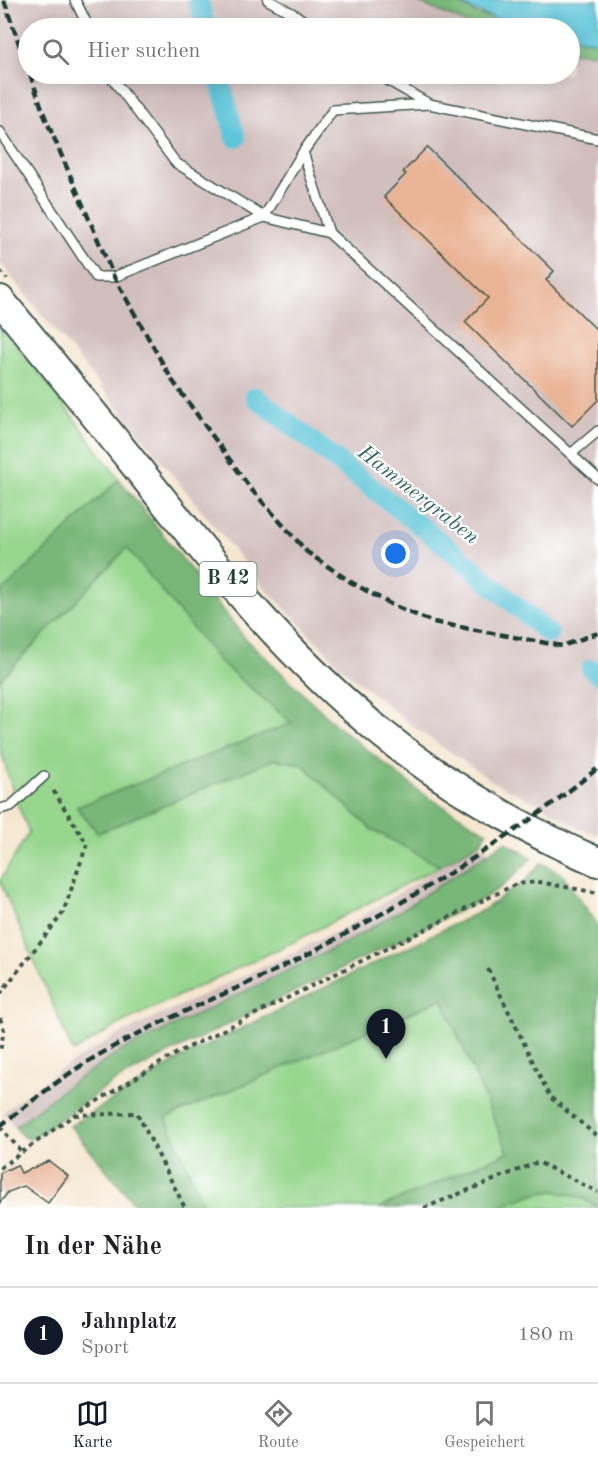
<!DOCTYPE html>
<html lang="de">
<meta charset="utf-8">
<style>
:root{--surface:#fff;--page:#f6f6f6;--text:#202124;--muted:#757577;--line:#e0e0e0;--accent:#111827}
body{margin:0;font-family:"Old Standard TT",serif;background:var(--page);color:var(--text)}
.you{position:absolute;left:396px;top:554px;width:21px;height:21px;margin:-15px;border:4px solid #fff;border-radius:50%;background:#1a73e8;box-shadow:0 0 0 9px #1a73e833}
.badge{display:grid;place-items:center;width:39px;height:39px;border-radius:50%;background:var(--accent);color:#fff;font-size:20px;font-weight:700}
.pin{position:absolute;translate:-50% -50px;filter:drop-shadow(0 2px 3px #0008)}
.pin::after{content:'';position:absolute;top:32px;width:21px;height:18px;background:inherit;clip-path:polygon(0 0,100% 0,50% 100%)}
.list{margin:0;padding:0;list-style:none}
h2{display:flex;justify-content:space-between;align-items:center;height:78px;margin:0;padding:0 24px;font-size:26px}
h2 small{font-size:20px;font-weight:400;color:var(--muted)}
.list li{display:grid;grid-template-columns:39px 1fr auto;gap:18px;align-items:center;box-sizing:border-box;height:96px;padding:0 24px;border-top:2px solid var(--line)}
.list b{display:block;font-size:22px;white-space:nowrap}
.list p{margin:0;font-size:20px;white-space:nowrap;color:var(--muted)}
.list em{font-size:20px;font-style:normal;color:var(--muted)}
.icon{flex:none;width:33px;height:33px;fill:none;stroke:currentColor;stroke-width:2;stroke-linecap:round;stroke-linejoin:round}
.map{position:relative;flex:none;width:598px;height:1208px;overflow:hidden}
.search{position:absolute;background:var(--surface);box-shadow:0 3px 15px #0003;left:18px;right:18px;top:18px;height:66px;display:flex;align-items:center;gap:15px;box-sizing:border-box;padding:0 21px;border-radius:33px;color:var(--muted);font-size:22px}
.sheet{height:174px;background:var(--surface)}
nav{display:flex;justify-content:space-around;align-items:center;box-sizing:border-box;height:84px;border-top:2px solid var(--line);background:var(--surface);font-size:16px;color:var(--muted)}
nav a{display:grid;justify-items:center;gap:3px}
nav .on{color:var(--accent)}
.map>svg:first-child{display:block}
.industrial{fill:#d1bfbe}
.green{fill:#96d68d;stroke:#5a8a60;stroke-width:1.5}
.forest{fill:#78b778;stroke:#4c7a56;stroke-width:1.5}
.water{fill:#5dc5d9;stroke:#3e8186;stroke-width:1.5}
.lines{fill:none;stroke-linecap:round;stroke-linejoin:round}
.canal{stroke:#5dc5d9;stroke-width:20}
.building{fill:#eab496}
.lane-casing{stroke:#3f564b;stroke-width:12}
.primary-casing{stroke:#3f564b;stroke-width:32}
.path{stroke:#3f564b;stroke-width:4;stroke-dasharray:4.5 4.5;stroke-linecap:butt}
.lane{stroke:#fff;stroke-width:9}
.primary{stroke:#fff;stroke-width:28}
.rail{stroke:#1f3d34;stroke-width:4.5;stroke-dasharray:9 4.5;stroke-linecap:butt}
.labels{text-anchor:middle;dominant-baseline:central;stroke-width:4.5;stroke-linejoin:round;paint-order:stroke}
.shield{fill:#fff;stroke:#627771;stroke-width:1.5}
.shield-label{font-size:20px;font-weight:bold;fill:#1f3d34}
.water-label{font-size:22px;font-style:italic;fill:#326666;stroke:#fff}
</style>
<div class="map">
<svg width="598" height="1208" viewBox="0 0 598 1208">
<rect width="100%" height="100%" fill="#fff"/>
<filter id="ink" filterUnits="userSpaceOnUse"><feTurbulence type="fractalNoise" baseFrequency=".0167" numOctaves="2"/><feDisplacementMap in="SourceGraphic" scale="12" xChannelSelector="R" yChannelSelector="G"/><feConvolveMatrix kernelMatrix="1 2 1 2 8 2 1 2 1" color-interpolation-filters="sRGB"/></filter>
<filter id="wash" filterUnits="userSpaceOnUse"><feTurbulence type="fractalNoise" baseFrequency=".008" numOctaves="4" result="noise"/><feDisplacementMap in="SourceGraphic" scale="24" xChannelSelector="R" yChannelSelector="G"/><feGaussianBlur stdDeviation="1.35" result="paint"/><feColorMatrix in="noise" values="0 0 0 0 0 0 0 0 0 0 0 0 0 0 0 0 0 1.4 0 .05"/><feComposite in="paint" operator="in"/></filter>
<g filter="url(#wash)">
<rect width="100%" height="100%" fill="#f5e6cf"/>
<path class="industrial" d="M0 0H413L477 28H28V74H570V52L598 54V835L579 829 545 807 497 784 415 728 344 670 264 587 0 263Z
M481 842 489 854 347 942 121 1051 67 1086 15 1127 3 1112 58 1071 112 1038 340 930Z"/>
<path class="green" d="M0 327 53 390 119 479 0 594Z
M127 547 220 662 292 723 77 807 98 833 274 759 302 764 371 829 440 866 295 941 123 1022 73 1052 0 881 29 832 15 798 0 748V680Z
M442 999 508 1152 379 1208H205L166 1118Z
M554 1191 580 1197 598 1208H497L530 1195Z"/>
<path class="forest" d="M413 0H454L478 15 538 28H477Z
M570 36 598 42V54L570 52Z
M119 479 244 637 337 726 424 795 487 832 481 842 440 866 371 829 302 764 274 759 98 833 77 807 292 723 220 662 127 548 0 680V594Z
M505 842 532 858 503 886 479 901 149 1063 112 1083 37 1135 29 1139 22 1136 15 1127 67 1086 121 1051 347 942 406 907Z
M541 863 562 874 598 925V1206L580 1197 554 1191 530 1195 497 1208H379L508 1152 442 999 166 1118 205 1208H138L70 1126 181 1058 483 910 525 881Z"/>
<path class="water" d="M454 0H598V42L570 36V28C528 28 490 22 454 0Z"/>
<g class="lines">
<path class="canal" d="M199 3 206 28
M218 74 236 138
M255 397 445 545 549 634
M591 669 598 674"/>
</g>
<g id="blocks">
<path class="building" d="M282 17 285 28H243Z
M427 147 554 271 546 280 598 331V400L572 426 465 322 488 298 384 197 406 174 403 172Z
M49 1161 68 1176 48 1203 24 1186 8 1192 0 1203V1173L17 1165 21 1173Z"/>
</g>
</g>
<g filter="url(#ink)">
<use href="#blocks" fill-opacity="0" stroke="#3f564b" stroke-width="1.5"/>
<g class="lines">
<defs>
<path id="lane" d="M75 0 89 28
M268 0 297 16 313 28
M109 74 176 163 264 217 329 233
M377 74 429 104
M0 132 96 277H114L264 217 303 152
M598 139 429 104 333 110 303 152 329 233 598 479
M572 453 598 431
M0 809 11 806 44 776"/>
<path id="primary" d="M0 300C49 359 98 419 146 479 218 570 293 662 384 735 449 787 522 829 598 862"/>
</defs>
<use href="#lane" class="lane-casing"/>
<use href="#primary" class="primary-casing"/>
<path class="path" d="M0 271 7 279
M488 969 550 1097 598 1137
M0 994 63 913 87 844 51 787
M0 1018 4 1030 0 1051
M75 1115 137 1113 185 1208
M0 1127 21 1151
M0 1168 74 1115 177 1053 516 884 539 882 598 893
M424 1208 538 1162 598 1192"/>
<use href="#lane" class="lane"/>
<use href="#primary" class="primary"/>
<path class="rail" d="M4 0 28 70
M30 74 45 117 114 277 172 380 251 489 307 552 349 581 392 605 433 622 562 646 598 633
M0 1126C30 1103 59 1079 92 1059 158 1019 232 993 300 958 404 904 507 842 598 768"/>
</g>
</g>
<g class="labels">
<rect class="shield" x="199.5" y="562" width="57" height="34" rx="4.5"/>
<g class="shield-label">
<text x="228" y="579">B 42</text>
</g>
<g class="water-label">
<text transform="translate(418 495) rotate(38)">Hammergraben</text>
</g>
</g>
</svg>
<div class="you"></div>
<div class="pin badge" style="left:386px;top:1059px">1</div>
<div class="search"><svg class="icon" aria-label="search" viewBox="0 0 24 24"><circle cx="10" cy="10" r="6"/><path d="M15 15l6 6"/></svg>Hier suchen</div>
</div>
<section class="sheet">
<h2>In der Nähe<small></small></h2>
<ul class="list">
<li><span class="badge">1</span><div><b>Jahnplatz</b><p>Sport</p></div><em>180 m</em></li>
</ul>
</section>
<nav>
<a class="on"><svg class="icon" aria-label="map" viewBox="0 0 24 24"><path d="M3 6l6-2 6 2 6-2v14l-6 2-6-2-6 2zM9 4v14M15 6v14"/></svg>Karte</a>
<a><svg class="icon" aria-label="directions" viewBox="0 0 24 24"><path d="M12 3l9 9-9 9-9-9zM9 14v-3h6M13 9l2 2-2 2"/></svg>Route</a>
<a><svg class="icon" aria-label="saved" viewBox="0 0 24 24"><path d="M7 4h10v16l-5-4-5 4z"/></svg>Gespeichert</a>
</nav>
